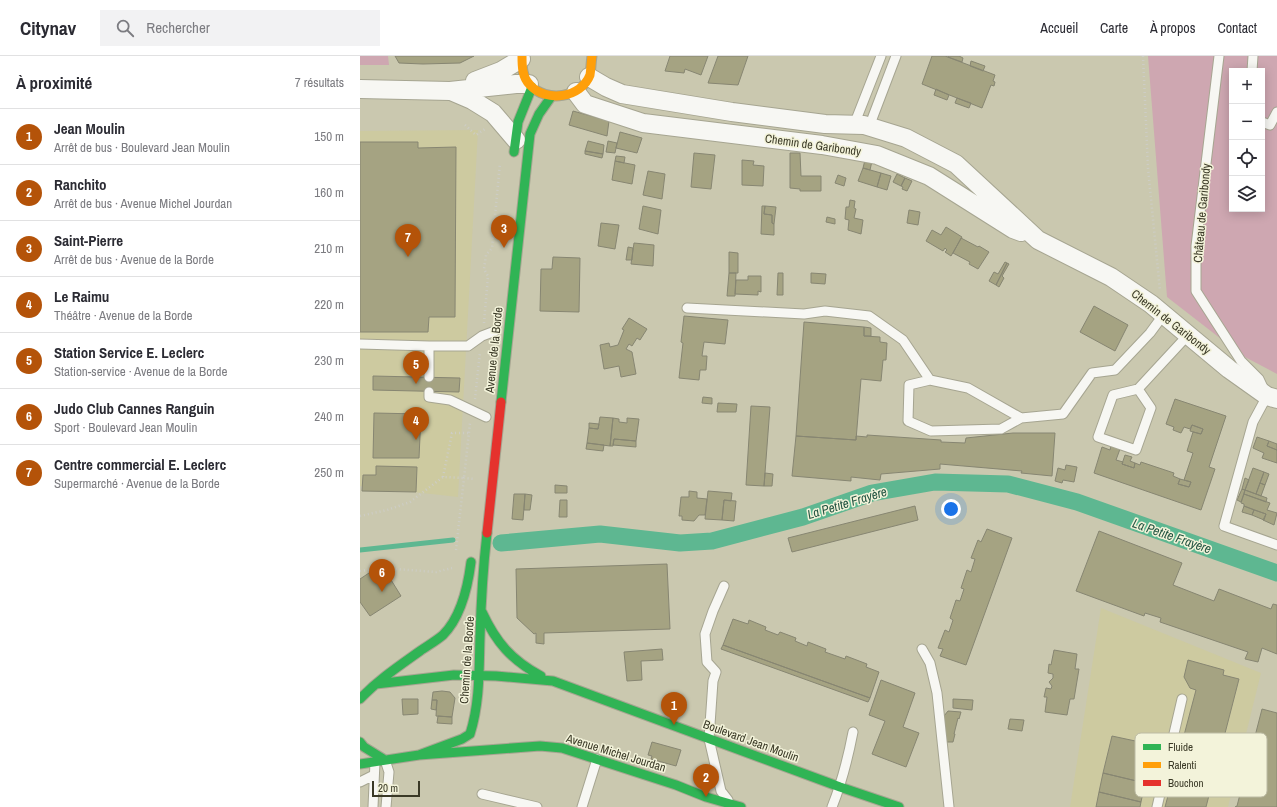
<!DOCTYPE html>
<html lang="fr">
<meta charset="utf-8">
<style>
:root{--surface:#fff;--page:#f2f2f3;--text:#2b2b33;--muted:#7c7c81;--line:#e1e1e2;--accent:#b45309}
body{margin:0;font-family:"Archivo Narrow",sans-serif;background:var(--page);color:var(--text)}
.controls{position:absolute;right:12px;top:12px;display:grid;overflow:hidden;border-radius:0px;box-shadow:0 2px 10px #0003}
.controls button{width:36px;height:36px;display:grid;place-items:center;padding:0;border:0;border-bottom:1px solid var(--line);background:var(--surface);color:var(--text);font:20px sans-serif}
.scale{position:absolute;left:12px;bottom:10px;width:48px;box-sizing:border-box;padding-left:4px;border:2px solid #3a3926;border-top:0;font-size:11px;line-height:14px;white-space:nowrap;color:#3a3926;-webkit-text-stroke:3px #f3f3da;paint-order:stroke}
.you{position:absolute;left:591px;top:453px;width:14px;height:14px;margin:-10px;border:3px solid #fff;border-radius:50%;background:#1a73e8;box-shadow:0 0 0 6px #1a73e833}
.badge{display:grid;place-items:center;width:26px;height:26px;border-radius:50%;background:var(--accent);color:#fff;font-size:13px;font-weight:700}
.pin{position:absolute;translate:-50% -33px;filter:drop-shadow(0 1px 2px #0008)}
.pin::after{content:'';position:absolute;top:21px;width:14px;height:12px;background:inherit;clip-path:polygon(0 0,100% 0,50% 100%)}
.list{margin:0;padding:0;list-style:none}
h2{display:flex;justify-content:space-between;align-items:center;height:52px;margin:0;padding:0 16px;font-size:17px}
h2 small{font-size:13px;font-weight:400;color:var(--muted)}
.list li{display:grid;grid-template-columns:26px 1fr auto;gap:12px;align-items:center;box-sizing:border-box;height:56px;padding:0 16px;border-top:1px solid var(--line)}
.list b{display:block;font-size:15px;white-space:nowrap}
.list p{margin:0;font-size:13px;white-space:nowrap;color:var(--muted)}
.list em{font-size:13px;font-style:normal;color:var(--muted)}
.icon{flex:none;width:22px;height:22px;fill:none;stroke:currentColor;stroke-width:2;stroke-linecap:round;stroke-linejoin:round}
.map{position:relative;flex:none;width:917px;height:751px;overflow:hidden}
header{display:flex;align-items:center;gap:24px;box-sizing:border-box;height:56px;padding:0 20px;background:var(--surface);border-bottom:1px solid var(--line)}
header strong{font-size:19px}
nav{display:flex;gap:22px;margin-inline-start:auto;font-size:14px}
.search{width:280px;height:36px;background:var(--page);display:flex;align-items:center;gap:10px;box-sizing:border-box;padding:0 14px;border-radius:0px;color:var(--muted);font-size:15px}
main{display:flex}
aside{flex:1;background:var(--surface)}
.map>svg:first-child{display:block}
.built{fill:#cdcaa0}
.green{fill:#cea7b1;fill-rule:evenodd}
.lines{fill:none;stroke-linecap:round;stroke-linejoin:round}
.stream{stroke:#5eb791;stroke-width:5}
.canal{stroke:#5eb791;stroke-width:17}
.building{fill:#a5a382;stroke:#878672}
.lane-casing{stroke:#a6a591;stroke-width:11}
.street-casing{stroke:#a6a591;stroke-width:20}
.fast-casing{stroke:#a6a591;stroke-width:11}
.slow-casing{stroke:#a6a591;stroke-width:11}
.jam-casing{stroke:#a6a591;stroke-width:11}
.path{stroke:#cdcdc6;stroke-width:2.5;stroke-dasharray:1 3;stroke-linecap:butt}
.lane{stroke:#f7f7f3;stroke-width:9}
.street{stroke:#f7f7f3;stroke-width:18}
.fast{stroke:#30b455;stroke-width:9}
.slow{stroke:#ff9f0a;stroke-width:9}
.jam{stroke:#e5322d;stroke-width:9}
.labels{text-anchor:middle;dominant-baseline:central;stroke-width:3;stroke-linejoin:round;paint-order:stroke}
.street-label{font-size:12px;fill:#3a3926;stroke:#f3f3da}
.water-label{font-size:13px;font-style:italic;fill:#235542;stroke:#f3f3da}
.key{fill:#f3f3da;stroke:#bcbba4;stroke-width:1}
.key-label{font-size:11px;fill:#3a3926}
</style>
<header>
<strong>Citynav</strong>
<div class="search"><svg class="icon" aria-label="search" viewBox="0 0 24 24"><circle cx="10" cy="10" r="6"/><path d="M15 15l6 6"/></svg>Rechercher</div>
<nav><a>Accueil</a><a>Carte</a><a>À propos</a><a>Contact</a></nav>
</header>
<main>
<aside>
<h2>À proximité<small>7 résultats</small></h2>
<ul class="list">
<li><span class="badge">1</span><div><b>Jean Moulin</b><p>Arrêt de bus · Boulevard Jean Moulin</p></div><em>150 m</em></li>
<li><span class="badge">2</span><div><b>Ranchito</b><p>Arrêt de bus · Avenue Michel Jourdan</p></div><em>160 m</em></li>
<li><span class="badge">3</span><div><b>Saint-Pierre</b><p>Arrêt de bus · Avenue de la Borde</p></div><em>210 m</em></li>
<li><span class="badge">4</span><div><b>Le Raimu</b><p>Théâtre · Avenue de la Borde</p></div><em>220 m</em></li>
<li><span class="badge">5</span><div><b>Station Service E. Leclerc</b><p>Station-service · Avenue de la Borde</p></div><em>230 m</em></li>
<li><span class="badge">6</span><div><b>Judo Club Cannes Ranguin</b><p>Sport · Boulevard Jean Moulin</p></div><em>240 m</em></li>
<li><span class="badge">7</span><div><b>Centre commercial E. Leclerc</b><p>Supermarché · Avenue de la Borde</p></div><em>250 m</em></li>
</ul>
</aside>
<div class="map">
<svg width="917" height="751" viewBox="0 0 917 751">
<rect width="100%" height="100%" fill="#cac8af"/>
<path class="built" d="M118 74 98 441 0 430V75Z
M741 552 901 617 868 751H710Z"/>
<path class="green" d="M0 0H28L29 9H0Z
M788 0H917V318L883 300 807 241ZM872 15H902V153H872Z"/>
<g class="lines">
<path class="stream" d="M0 494 93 484"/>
<path class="canal" d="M141 487 240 478 320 487 352 485 443 461 512 437 575 426 648 428 717 446 917 517"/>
</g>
<path class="building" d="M35 0H114L100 7 63 8 39 7Z
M310 0H348L341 19 325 13 324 17 305 15Z
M358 0H388L378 29 348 27Z
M572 0H585L635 19 633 25 635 26 634 30 631 29 622 52 562 28Z
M588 0H599L603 2 602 6 588 1Z
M611 5 625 10 623 15 610 10Z
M576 33 589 39 587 44 574 39Z
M597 42 611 47 609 52 595 47Z
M213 55 249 65 247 80 209 69Z
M260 76 282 82 277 97 256 92Z
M228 85 244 89 243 98 225 95Z
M248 85 257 87 255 97 246 96Z
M0 86H58V92L96 91 95 261H69L68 276H0Z
M225 95 243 98 242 102 225 98Z
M334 97 355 99 351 133 331 131Z
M430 97H440L441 120H461V135H440V133L430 132Z
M256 100 265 101 264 107 255 105Z
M382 104 394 105 393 109 404 110 403 130 382 129Z
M505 104 512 105 510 114 503 112Z
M255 105 275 109 272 128 252 124Z
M503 112 521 117 517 131 498 125Z
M288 115 305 118 302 143 283 139Z
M521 117 531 120 527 134 517 131Z
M537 118 545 122 541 130 533 126Z
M478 119 486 122 484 130 475 127Z
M545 122 552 125 547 135 542 133 543 131 541 130Z
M490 144 495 145 494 152 496 153 494 162 503 164 501 178 488 174 489 164 485 163 486 151H489Z
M283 150 301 154 298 178 279 173Z
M402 150H405L404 158 412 159V167L414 168V179L401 178Z
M405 150 416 151 414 168 412 167V159L404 158Z
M549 154 560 156 558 169 547 167Z
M467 161 475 163V168L466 166Z
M241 167 259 169 255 193 238 190Z
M586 171 602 181 591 200 585 196 587 194 585 192 583 195 566 185 572 174 581 179Z
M601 182 618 191 619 190 629 196 618 213 609 208 610 206 593 197Z
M274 187 294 189 293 210 271 208Z
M268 191 273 192 272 204H266Z
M369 196 378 197V217H369Z
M193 201 220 202 219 256 180 255 181 213H192Z
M645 206 647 207 636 229 629 225 634 216 638 218Z
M647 207 649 208 642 220 644 222 639 231 636 229Z
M369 217H376L375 240H367Z
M418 217H423V239H417Z
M451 217 466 218 465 228 451 227Z
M388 220H401V236L398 235V239L375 238 376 224H388Z
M734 250 768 269 755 295 720 276Z
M324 260 368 264 365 288 344 286 342 300H347L346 314H340L339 324 319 322 323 287 321 286Z
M269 262 287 273 280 284 277 282 272 290 269 288 266 293 272 296 276 318 261 321 259 310 244 313 240 289 249 287 250 291 258 289 264 274 262 273Z
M444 266 504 271V280L520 281V286L527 287 526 304H523L521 325 501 323 496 384 436 380Z
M504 271 511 272V280H504Z
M13 320 100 322 99 336 13 334Z
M343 341 352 342V348L342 347Z
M815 343 866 360 849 411 855 413 841 454 734 417 742 391 750 394 751 390 760 393 756 404 763 406 762 408 774 412 775 407 780 409 781 406 814 417 813 420 820 423 818 428 829 431 831 426 824 424 833 397 827 395 833 376 841 378 843 373 832 369 830 373 824 371 821 377 813 374 814 371 806 368Z
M358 347 377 348 376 356H357Z
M391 350 410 351 404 430 386 429Z
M14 357 61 358 59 402H13Z
M240 361 253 362 250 390 227 387 229 372 238 373Z
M253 362 259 363V366L267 367V362L279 363 276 385 254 383 253 390H250Z
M229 367 239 368 238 373 229 372Z
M832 369 843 373 841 378 830 375Z
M653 377H695L692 420 661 417 662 415 580 408V413L521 418 520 424 491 421V425L432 420 436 380 496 384V380L507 381V379L581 384V386L605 387 606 382Z
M897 381 909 385 907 390 917 394V407L902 402 904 397 893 392Z
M254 383 276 385V391L253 389Z
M909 385 917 388V394L907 390Z
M227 387 244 389 243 395 226 393Z
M765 399 772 401 770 405 775 407 774 412 762 408Z
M706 409 717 411 714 426 703 424 702 427 695 425 698 412 705 414Z
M16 410 57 411 56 436 2 435 3 419H16Z
M893 412 904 416 896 438 885 434Z
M904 416 909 418 905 429 900 427Z
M405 417 413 418 412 430H404Z
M885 422 889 424 885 434 882 433Z
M820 423 831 426 829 431 818 428Z
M900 427 905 429 901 440 896 438Z
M195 429 207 430V437H195Z
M882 433 885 434 881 446 877 444Z
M885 434 907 442 906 446 884 438Z
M329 435 337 436V442L347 443 345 459H339L334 465 322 464V460H319L321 441H329Z
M348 435 372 437 371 445 364 444 362 464 345 463Z
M154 438H165L163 464 152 463Z
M165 438 172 439 170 454H164Z
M884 438 910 447 907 454 917 457 914 469 903 464 906 458 884 450V448L881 447Z
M200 444H207V461H199Z
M364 444 376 445 374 465 362 464Z
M555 450 558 464 432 496 428 482Z
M884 450 894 454 892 459 882 456Z
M894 454 906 458 904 464 892 459Z
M627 473 652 482 606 609 580 600 583 593 578 592 585 574 589 576 593 564 590 562 596 544 600 545 604 533 601 532 607 514 611 516 615 503 611 502 618 484 621 486Z
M739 475 822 507 813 529 854 545 859 533 911 553 913 548 917 549V598L902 592 898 606 885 603 888 596 800 566 801 562 785 557 784 560 716 535Z
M307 508 310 573 184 577V588L176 587V577L174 578 157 562 156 513Z
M15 513 21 523 28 519 41 540 10 560 0 546V523Z
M373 563 388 568 389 564 406 571 405 574 418 579 420 576 436 582 435 585 447 590 448 586 466 593 465 596 485 603 486 600 507 608 506 611 519 616 510 642 363 589Z
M363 589 510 642 508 646 361 593Z
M302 593 303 604 281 605 282 624 267 625 264 596Z
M694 594 717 598 715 613H719L714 643H710L707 659 685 656 687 641H684L686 632 691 633 692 630 689 626 693 622V618L688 617 689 608 691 609Z
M828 604 864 614 863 619 879 623 846 751H805L836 634 830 632 824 621Z
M521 624 555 637 543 671 559 677 546 711 512 698 525 665 509 659Z
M82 635 90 636 95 642 92 661 76 660 77 644H72L73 636Z
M42 643H58V658L43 659Z
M593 643 613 644 612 654 593 652Z
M72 644H77L76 654 71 653Z
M902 653 917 657V751H875L877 750Z
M588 655 601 656 599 663 598 662 594 678H595L593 686H585L584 660Z
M78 660 92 661V668L77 667Z
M650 663 664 664 662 675 648 673Z
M752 680 794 689 785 727 743 717Z
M292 686 321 694 316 710 291 703 292 700 288 699Z
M743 717 785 727 781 746 739 736Z
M739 736 781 746 780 751H736Z"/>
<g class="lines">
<defs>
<path id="lane" d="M859 0 836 190V235L881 305 899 323 907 340 893 366 864 470 917 489
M892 15 893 0
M902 66 910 69 917 56
M494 69 521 0
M509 71 536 0
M327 252 444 258 465 255 509 260 543 284 570 324
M0 288 69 290
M69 321V290H108L122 280 135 275
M778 333 791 352 776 394 738 381 753 339 778 333 828 279
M69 336V341L90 344 126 361
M661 362 641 373 571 375 548 365 549 329 570 324 608 332 661 362 703 358 732 317 755 314 790 277 804 258
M364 530 353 555 345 578 347 606 356 616 353 625 349 683 361 735 368 744
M562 593 570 607 577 637 589 751
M25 704 29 716 26 751
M0 726 14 719
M122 738 177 751
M13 751 15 706
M222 751 237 703
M472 751C482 726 488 702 493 676
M797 751 822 643"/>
<path id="street" d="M229 21 246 31 262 38 372 56 465 68 504 69 546 82 596 108 678 184 751 221 791 248 869 313 907 340 917 343
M115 25 141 15 161 3
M0 33 90 35 156 28H169
M91 35 112 44 133 57 156 84
M216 36 225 48 283 67 462 89 517 99 569 120 653 173 661 176"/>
<path id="fast" d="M154 96 158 66 172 31
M141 346 170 78 179 58 191 41
M122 556C136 586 151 604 181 620
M16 628 94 619 136 620 193 625 480 731 539 751
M0 643C18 624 39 610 60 595 67 590 76 585 83 579 101 561 108 530 111 506
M0 686 4 691 25 704
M59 699 102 683 110 678C120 647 119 613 120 581 121 546 123 512 127 477
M0 708 59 699 180 690 202 692 316 729 346 741 381 751"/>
<path id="slow" d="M162 0C162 10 162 21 170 29 186 47 221 42 230 19 231 13 231 6 232 0"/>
<path id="jam" d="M127 477 141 346"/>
</defs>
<use href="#lane" class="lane-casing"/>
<use href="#street" class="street-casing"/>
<use href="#fast" class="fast-casing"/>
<use href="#slow" class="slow-casing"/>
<use href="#jam" class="jam-casing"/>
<path class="path" d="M783 0 788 112 800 235
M105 69 116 79 125 73
M124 267 128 220 124 213 126 199 132 192 140 107
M115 343 120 296
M83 421 92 377H109
M0 460 27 454 50 446 83 421 104 422 110 367
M96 494 104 422 115 423
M0 515 22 512 76 516 92 512
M339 720 341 709"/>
<use href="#lane" class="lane"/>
<use href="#street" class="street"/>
<use href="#fast" class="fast"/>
<use href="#slow" class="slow"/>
<use href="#jam" class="jam"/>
</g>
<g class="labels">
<g class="street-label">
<text transform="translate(453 89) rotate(8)">Chemin de Garibondy</text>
<text transform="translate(842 157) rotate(-85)">Château de Garibondy</text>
<text transform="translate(811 266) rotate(38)">Chemin de Garibondy</text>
<text transform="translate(134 294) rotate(-84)">Avenue de la Borde</text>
<text transform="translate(107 604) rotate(-86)">Chemin de la Borde</text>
<text transform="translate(391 685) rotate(20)">Boulevard Jean Moulin</text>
<text transform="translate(256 697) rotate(17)">Avenue Michel Jourdan</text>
</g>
<g class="water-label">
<text transform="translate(487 447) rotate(-17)">La Petite Frayère</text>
<text transform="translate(812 480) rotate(19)">La Petite Frayère</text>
</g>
</g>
<rect x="775" y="677" width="132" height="64" rx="6" class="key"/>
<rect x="783" y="688" width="18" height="6" fill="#30b455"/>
<rect x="783" y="706" width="18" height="6" fill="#ff9f0a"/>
<rect x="783" y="724" width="18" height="6" fill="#e5322d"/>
<g class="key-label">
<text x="808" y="695">Fluide</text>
<text x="808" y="713">Ralenti</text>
<text x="808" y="731">Bouchon</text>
</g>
</svg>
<div class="controls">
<button>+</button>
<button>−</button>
<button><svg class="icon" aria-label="locate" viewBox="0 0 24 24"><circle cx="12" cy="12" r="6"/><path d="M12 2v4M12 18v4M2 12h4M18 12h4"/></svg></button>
<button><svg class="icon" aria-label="layers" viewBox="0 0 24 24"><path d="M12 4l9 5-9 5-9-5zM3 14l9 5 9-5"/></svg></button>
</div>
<div class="scale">20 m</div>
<div class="you"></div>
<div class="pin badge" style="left:314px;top:669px">1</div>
<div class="pin badge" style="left:346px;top:741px">2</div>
<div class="pin badge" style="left:144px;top:192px">3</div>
<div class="pin badge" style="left:56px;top:384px">4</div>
<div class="pin badge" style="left:56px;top:328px">5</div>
<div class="pin badge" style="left:22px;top:536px">6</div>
<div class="pin badge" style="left:48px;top:201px">7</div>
</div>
</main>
